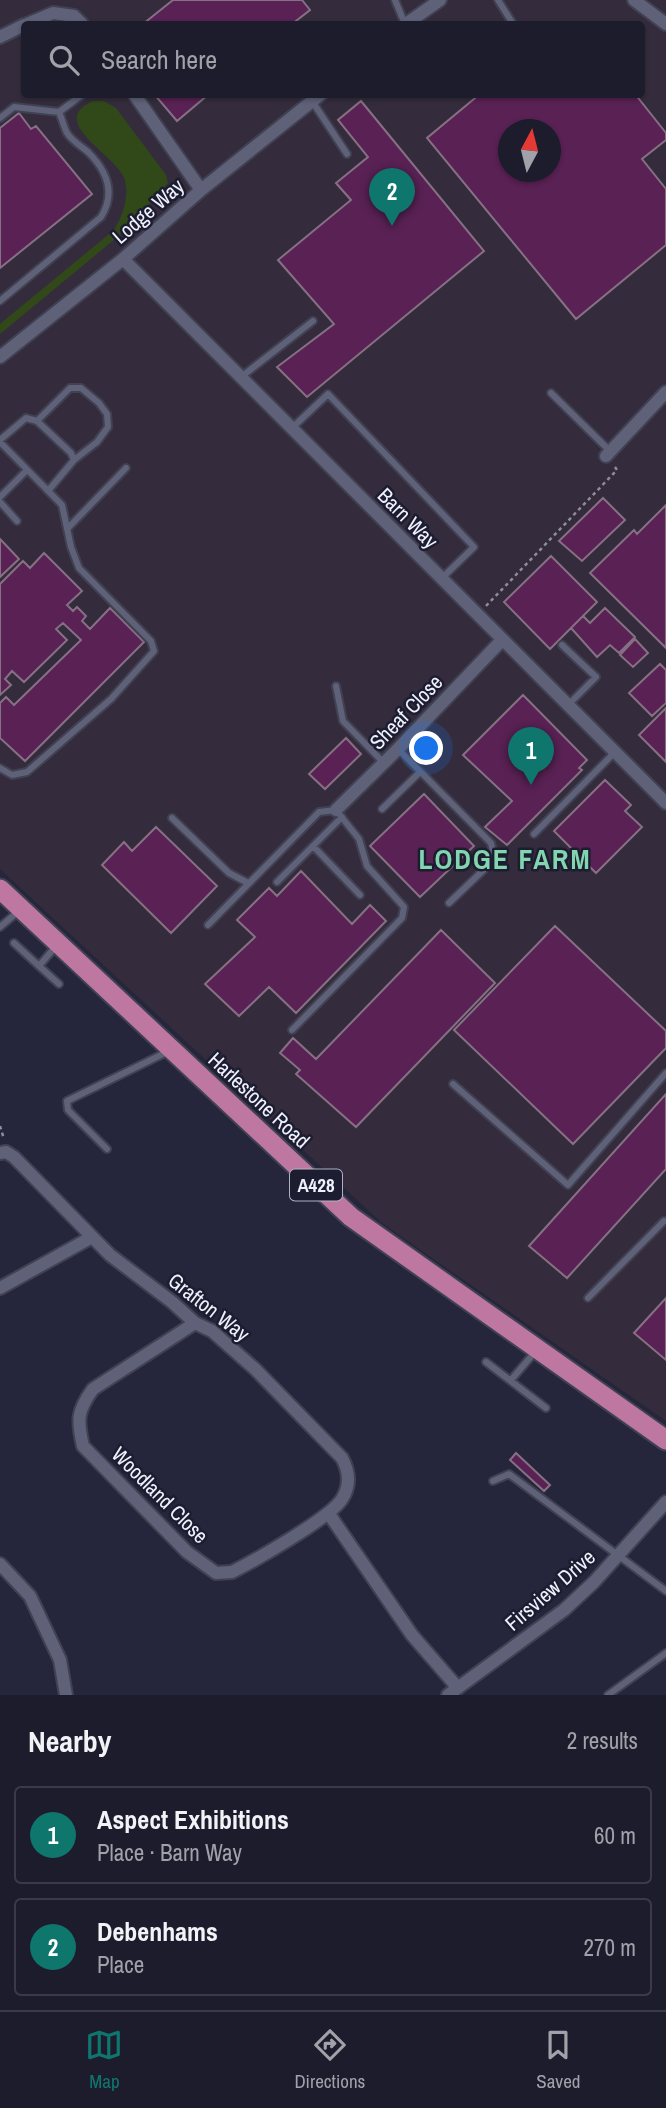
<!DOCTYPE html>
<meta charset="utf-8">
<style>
:root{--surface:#1c1c2c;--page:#292938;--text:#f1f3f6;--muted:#a0a1a9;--line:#3a3a48;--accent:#0f766e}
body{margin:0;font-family:"Archivo Narrow",sans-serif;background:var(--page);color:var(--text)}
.compass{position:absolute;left:498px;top:119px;width:63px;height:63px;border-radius:50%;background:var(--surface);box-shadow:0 2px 5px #0004;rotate:7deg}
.you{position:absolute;left:427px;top:749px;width:24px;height:24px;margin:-18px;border:5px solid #fff;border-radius:50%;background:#1a73e8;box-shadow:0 0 0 10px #1a73e833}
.badge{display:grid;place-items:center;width:46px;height:46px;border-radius:50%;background:var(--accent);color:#fff;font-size:23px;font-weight:700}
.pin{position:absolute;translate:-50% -58px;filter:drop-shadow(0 2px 4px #0008)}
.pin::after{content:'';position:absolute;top:37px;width:24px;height:21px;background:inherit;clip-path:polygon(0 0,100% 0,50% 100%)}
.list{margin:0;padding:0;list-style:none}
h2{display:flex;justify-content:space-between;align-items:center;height:91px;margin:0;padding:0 28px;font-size:30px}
h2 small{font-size:23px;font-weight:400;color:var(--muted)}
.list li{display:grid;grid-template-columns:46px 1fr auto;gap:21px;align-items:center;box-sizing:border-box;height:98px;margin:0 14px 14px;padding:0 14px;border:2px solid var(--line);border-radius:7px}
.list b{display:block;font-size:26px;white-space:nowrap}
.list p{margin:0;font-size:23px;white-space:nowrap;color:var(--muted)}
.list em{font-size:23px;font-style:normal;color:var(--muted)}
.icon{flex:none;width:38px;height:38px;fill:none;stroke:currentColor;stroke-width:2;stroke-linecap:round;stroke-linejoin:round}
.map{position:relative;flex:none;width:666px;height:1695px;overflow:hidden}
.search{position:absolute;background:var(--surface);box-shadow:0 2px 5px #0004;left:21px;right:21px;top:21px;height:77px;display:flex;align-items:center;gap:18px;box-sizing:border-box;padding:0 24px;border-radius:7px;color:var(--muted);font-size:26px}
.sheet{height:315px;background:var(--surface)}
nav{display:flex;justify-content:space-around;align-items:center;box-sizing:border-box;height:98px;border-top:2px solid var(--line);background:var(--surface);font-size:19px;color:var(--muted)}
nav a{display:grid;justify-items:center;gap:4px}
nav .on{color:var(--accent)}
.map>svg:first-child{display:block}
.industrial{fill:#342c3c;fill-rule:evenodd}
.green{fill:#314919}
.building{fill:#592154;stroke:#867083;stroke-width:2;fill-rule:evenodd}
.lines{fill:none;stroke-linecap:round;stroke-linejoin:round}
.service-casing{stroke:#404152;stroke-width:10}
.minor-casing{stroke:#404152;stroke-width:16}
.primary-casing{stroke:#404152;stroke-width:23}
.path{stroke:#8c8d9e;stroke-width:2.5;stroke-dasharray:3.5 3.5;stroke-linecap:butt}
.service{stroke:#5f6178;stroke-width:6}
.minor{stroke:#5f6178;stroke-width:12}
.primary{stroke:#be77a1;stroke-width:19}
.labels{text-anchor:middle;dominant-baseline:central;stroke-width:5;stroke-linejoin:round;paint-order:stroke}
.shield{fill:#1c1d31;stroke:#b0b1c0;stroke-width:2}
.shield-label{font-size:19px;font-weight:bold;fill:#f0f1fd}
.street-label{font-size:21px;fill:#f0f1fd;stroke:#1c1d31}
.district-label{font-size:28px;font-weight:bold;letter-spacing:2px;fill:#82d5ae;stroke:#1c1d31}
</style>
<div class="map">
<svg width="666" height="1695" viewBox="0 0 666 1695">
<rect width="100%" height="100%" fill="#25263b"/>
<path class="industrial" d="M0 0H666V1421L382 1223 0 869ZM24 24H642V94H24ZM508 130H550V172H508Z"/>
<path class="green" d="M93 101H104L116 108 166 175 168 183 127 229 0 334V324L114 230C123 215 130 195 124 178 115 154 46 122 93 101Z"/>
<path class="building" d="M173 0H302L310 10 292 24H143Z
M154 94H209L177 121Z
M480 94H635L666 133V140L642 159 666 189V245L576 319 427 138ZM508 130H550V172H508Z
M361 101 484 251 307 397 277 367 334 324 278 260 351 200 336 183 368 157 338 120Z
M19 113 31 129 36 126 92 194 0 268V128Z
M603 498 625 520 582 561 559 541Z
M666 505V648L590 573 634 530 637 534Z
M0 539 19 559 0 577Z
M44 553 82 591 67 605 73 611 77 607 86 616 82 621 90 629 110 608 144 642 25 761 0 738V703L6 697 14 705 81 640 63 623 56 629 67 640 24 682 12 671 5 679 11 685 0 695V584L23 561 30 568Z
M551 556 597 602 550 649 504 602Z
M605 608 635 637 619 653 610 645 597 657 571 628 583 616 590 623Z
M635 639 648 653 633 667 620 655Z
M660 664 666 670V703L652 716 629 693Z
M523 695 587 760 579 768 582 770 507 845 485 827 512 801 463 755Z
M666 708V762L639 735Z
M346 738 361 754 325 789 309 774Z
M605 780 631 805 625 811 642 827 596 873 554 831Z
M424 794 474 846 420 897 370 846Z
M156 827 217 886 171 933 102 865 124 842 132 851Z
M301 871 352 924 370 905 386 921 296 1013 269 987 239 1016 205 984 255 937 237 920 269 888 277 896Z
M555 926 666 1031V1048L573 1144 454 1030Z
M441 930 495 983 356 1127 296 1074 300 1070 280 1053 293 1038 316 1059Z
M666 1094V1169L567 1278 529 1246Z
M666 1298V1360L634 1333Z
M516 1453 550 1485 544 1491 510 1460Z"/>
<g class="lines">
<defs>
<path id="service" d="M395 0 405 24
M498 0 513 24
M312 101 347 154
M0 118 14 107 59 112 83 94
M0 301 101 217C116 193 107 171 88 152 81 146 72 141 67 133 64 127 62 119 59 112
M241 377 313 321
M551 393 610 451
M37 421 71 453 74 460
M292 428 328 394 474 547 441 579
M0 440 26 418 37 421 70 388H81L99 403 107 414 108 427 97 442 74 460 48 491
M0 442 62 505 71 547 79 568 151 641 154 651 111 699 27 772 12 775 0 768
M0 497 27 470
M0 502 17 521
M67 529 126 468
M562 645 596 677 568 705
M336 686 343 721 384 763
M398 749 491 843 495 859 449 903
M382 809 420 772
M172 818 229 873 248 883
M534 834 615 752
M313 846 360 895
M277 882 342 817
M208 925 319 812 336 810 359 839 367 866 404 907 402 918 292 1030
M0 927 20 910
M14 943 39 966
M56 946 39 966 59 984
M453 1084 568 1185 666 1073
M107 1149 68 1110 67 1101 167 1052
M588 1298 664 1221
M486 1362 546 1408
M511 1380 535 1352
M493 1481 509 1474 666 1591
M608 1695 666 1653"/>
<path id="minor" d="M634 0 666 24
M27 24 53 13 74 16 82 24
M406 24 440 0
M0 37 24 25
M134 94 201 190
M123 259 666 803
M0 357 123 259 201 190 321 94
M606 456 666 392
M336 810 398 749 502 640
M0 1153 6 1152 14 1157 110 1255 172 1302 195 1323 212 1331 255 1369 342 1458C349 1471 351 1485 342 1499 330 1518 254 1561 232 1572L216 1573 187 1552 83 1446C77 1420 77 1411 93 1389L195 1323
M0 1288 92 1237
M329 1514 412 1635 458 1688
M0 1564 30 1596 60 1660 66 1695
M448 1695 564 1610 594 1582 666 1502"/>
<path id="primary" d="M0 889 351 1217 666 1440"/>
</defs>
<use href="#service" class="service-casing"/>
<use href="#minor" class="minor-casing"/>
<use href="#primary" class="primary-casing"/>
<path class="path" d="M486 606 617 470 613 464
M0 1126 4 1139"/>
<use href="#service" class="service"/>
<use href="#minor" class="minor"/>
<use href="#primary" class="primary"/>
</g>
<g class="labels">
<rect class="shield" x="290" y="1169.5" width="52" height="31" rx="5"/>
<g class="shield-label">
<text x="316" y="1185">A428</text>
</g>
<g class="street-label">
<text transform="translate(148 211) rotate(-41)">Lodge Way</text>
<text transform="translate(408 518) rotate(45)">Barn Way</text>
<text transform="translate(406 712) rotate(-46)">Sheaf Close</text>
<text transform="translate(259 1100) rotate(43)">Harlestone Road</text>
<text transform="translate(209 1307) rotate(38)">Grafton Way</text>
<text transform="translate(160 1495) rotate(45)">Woodland Close</text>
<text transform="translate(550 1590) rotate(-41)">Firsview Drive</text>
</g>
<g class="district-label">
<text x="505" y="859">LODGE FARM</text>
</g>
</g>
</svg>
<svg class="compass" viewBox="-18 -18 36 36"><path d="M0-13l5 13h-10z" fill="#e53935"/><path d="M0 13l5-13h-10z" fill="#a0a1a9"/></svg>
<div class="you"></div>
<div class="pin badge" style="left:531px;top:785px">1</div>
<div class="pin badge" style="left:392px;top:226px">2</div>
<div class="search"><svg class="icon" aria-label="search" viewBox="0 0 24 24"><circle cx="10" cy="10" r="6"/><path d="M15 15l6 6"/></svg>Search here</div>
</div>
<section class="sheet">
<h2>Nearby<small>2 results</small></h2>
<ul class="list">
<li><span class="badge">1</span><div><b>Aspect Exhibitions</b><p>Place · Barn Way</p></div><em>60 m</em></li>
<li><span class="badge">2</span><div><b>Debenhams</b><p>Place</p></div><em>270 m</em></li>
</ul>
</section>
<nav>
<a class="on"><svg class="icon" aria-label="map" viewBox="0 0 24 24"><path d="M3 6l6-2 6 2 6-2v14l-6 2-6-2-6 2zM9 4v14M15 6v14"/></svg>Map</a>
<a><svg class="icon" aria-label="directions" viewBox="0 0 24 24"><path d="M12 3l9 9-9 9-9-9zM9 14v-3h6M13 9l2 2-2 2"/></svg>Directions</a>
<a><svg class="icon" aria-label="saved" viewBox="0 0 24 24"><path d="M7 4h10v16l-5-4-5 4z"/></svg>Saved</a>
</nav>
